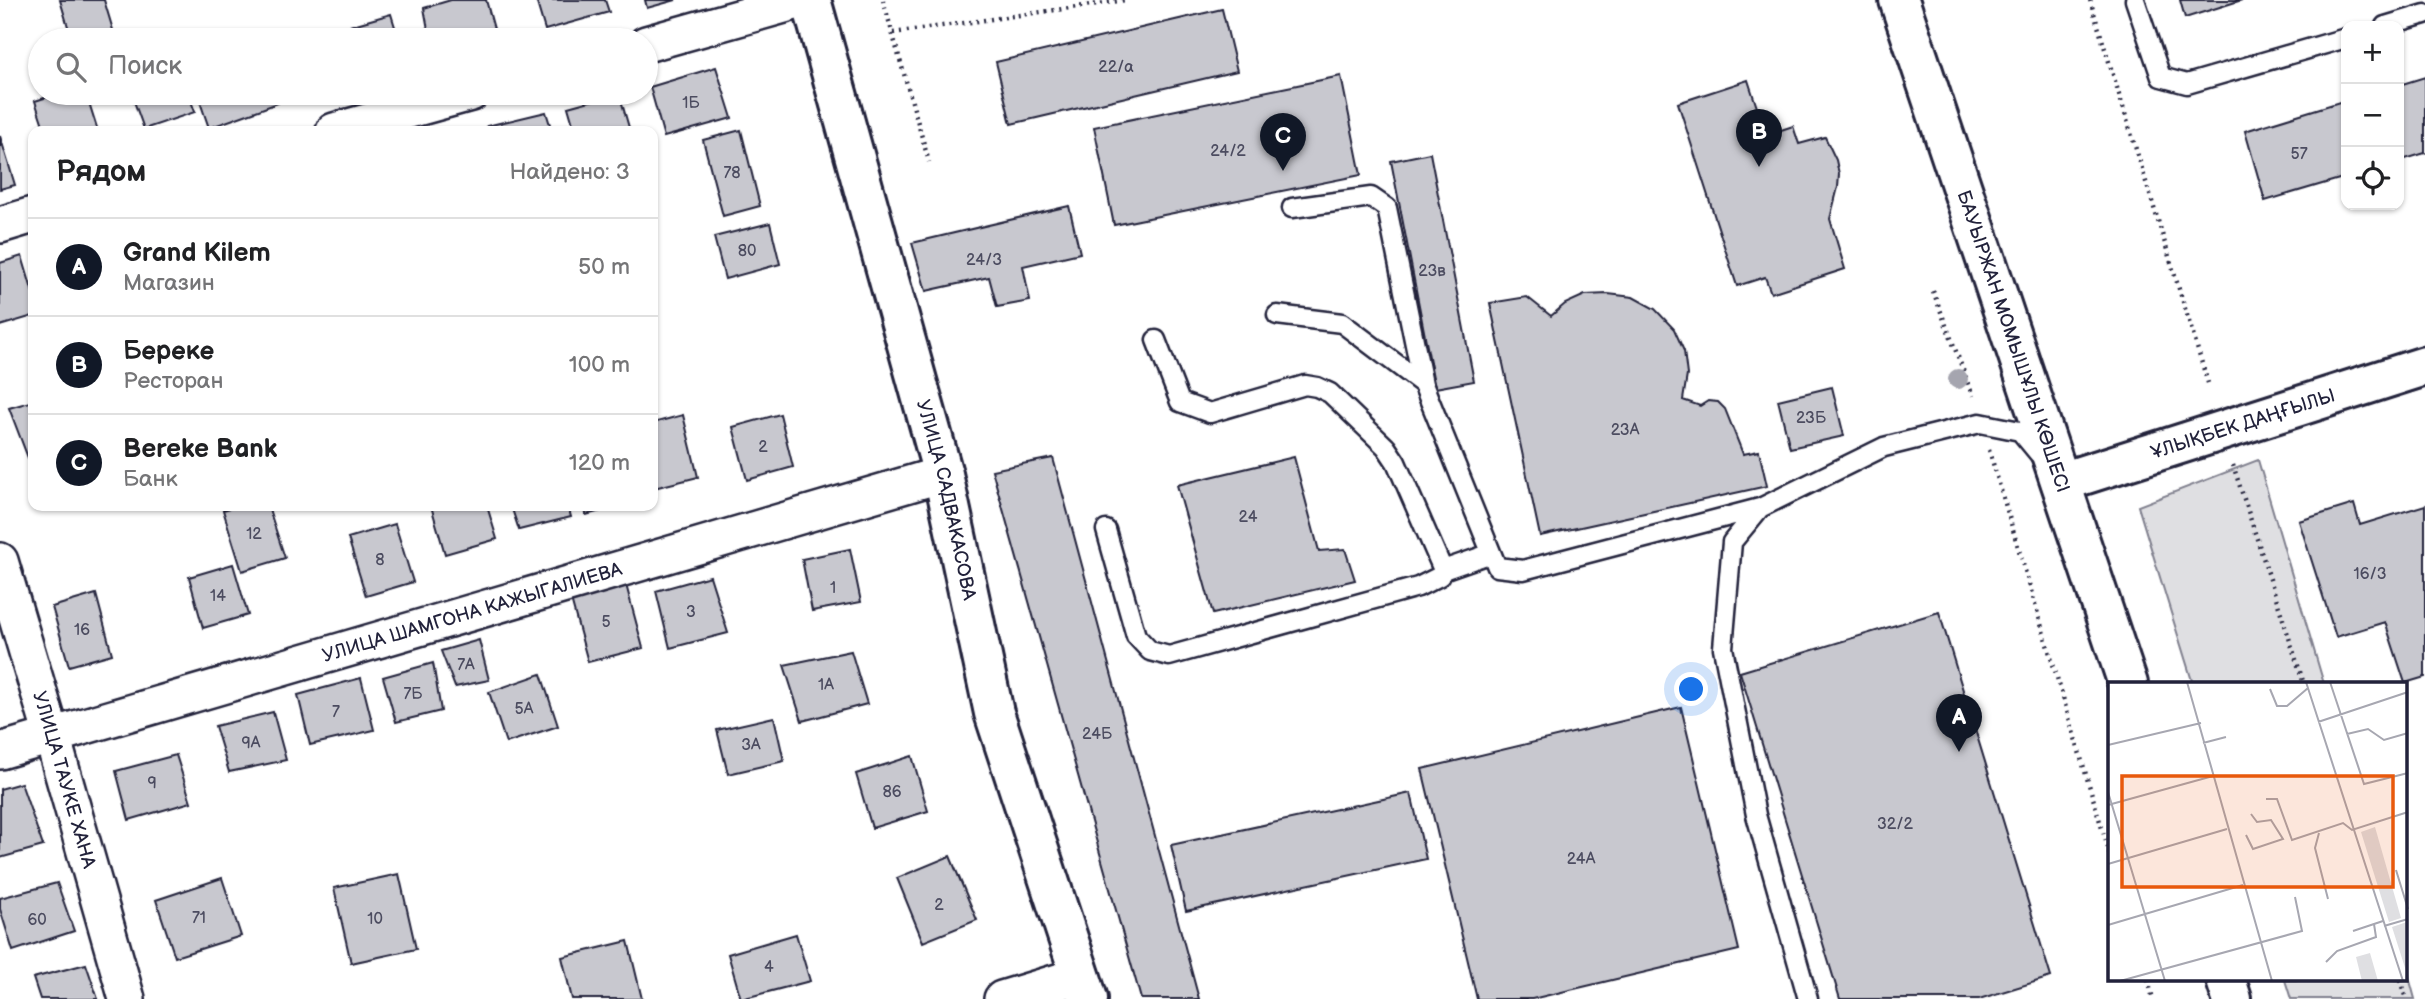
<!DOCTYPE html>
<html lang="ru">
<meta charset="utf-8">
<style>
:root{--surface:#fff;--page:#f2f2f2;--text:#202124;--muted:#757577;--line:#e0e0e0;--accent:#111827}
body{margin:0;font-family:"Balsamiq Sans",sans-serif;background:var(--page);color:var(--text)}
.controls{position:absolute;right:21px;top:21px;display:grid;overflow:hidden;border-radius:14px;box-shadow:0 2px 5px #0004}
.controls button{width:63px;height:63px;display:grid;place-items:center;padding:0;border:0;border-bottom:2px solid var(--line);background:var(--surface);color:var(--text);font:35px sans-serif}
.you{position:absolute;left:1692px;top:690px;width:24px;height:24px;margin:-18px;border:5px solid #fff;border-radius:50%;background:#1a73e8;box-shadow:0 0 0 10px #1a73e833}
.badge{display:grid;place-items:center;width:46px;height:46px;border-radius:50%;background:var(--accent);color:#fff;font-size:23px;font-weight:700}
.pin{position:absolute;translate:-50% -58px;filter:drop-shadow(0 2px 4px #0008)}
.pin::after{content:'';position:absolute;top:37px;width:24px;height:21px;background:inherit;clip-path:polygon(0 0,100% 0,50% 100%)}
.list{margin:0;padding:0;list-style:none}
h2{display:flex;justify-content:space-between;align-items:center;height:91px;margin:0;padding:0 28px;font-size:30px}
h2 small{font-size:23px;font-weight:400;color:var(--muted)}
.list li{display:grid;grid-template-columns:46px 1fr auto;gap:21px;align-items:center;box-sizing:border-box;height:98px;padding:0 28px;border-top:2px solid var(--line)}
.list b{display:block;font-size:26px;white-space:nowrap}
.list p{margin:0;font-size:23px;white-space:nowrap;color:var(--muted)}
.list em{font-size:23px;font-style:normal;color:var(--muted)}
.icon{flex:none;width:38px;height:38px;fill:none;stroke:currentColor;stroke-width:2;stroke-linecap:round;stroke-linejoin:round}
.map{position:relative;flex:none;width:2425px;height:999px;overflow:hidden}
.search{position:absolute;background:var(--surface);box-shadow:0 2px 5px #0004;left:28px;top:28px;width:630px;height:77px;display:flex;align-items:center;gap:18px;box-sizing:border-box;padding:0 24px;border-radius:38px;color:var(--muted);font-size:26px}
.panel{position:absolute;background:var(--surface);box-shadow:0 2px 5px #0004;left:28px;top:126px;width:630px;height:385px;border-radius:14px}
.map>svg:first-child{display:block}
.green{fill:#dfdfe2;stroke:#80808e;stroke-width:2}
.building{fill:#c8c8cf;stroke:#22223b;stroke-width:2}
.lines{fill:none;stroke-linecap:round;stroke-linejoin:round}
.lane-casing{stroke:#22223b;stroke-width:23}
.street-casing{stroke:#22223b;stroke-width:40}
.secondary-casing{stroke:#22223b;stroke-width:44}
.path{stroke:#22223b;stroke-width:4.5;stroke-dasharray:2 5;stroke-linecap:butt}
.lane{stroke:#fff;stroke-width:18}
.street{stroke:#fff;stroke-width:35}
.secondary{stroke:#fff;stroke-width:38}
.tree{fill:#a5a5af}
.labels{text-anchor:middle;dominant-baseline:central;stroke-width:5;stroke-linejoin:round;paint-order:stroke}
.number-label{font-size:16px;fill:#4c4c60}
.street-label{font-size:19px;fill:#22223b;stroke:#fff}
.inset-road{fill:none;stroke:#a7a7b1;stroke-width:2}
.view{fill:#e8590c;fill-opacity:0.15;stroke:#e8590c;stroke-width:3.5}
.inset-edge{fill:none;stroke:#22223b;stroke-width:3.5}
</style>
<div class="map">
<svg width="2425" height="999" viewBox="0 0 2425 999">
<rect width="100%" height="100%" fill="#fff"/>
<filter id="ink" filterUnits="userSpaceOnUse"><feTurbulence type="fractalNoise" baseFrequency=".0143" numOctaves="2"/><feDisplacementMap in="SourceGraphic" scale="14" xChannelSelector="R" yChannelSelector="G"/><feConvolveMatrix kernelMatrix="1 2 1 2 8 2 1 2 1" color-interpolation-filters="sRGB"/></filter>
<g filter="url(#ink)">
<path class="green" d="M2258 460 2324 684H2193L2138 506Z
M2406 966 2415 999H2291L2285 980H2406Z"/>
<path class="building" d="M60 0H104L116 40H72Z
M451 0H486L497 40H430L424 8Z
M536 0H605L609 12 545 30Z
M645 0H676L647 8Z
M2180 0H2242L2185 18Z
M1222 9 1237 71 1011 124 996 62Z
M391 14 399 40H342L339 29Z
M716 67 732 118 664 137 650 87Z
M1341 76 1361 175 1114 225 1094 127Z
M2425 77V153L2399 161V85Z
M1748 80 1766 135 1793 126 1799 144 1825 137 1836 160 1839 174 1838 187 1830 219 1845 269 1771 293 1765 277 1737 286 1678 103Z
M60 93H86L98 131H45L35 101Z
M131 93H188L195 112 144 129Z
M197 93H274L278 103 209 128Z
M619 93 630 131H575L568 107Z
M2346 100V177L2265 201 2245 131Z
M546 112 552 131H489L487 126Z
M741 130 760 206 723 216 703 140Z
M0 136 15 185 0 189Z
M1430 153 1474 381 1435 388 1391 161Z
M1069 206 1080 253 1023 266 1030 301 997 307 989 277 926 291 912 243Z
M770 223 780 264 725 279 714 237Z
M22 256 33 293V316L0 326V263Z
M1608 294 1633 297 1655 309 1674 329 1684 351 1687 375 1683 400 1700 406 1708 401 1718 402 1725 409 1743 454 1759 451 1767 486 1540 536 1490 303 1527 297 1551 316 1565 304 1585 295Z
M1832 387 1844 436 1790 448 1778 400Z
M33 401V462L30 463 9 408Z
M780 414 793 467 747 480 733 427Z
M683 415 698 477 654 488 653 423Z
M1294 457 1319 551 1345 549 1355 580 1213 614 1177 485Z
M1053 458 1199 999H1141L992 470Z
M2354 504 2360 525 2425 505V677L2405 683 2385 622 2336 637 2299 521Z
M238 506H268L285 558 242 571 223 510Z
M431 506H487L497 539 445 554Z
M511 506H568L571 517 519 530Z
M584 506H619L586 515Z
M395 524 413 582 366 596 348 538Z
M850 549 861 602 812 611 802 559Z
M233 564 248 615 203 628 189 577Z
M710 576 728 633 670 648 656 591Z
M625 581 643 648 588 662 570 596Z
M96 594 112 654 69 666 52 607Z
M1939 612 2051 977 1979 999H1840L1740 672Z
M479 640 489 680 455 687 441 651Z
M851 651 867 704 802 721 784 665Z
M433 663 441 711 396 722 383 677Z
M541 674 558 726 506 743 489 692Z
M361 678 374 730 310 745 298 695Z
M1681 707 1739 950 1532 999H1477L1422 769Z
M273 712 286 760 229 772 215 726Z
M774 717 784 761 728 774 717 730Z
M176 755 191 802 129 820 116 771Z
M912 756 928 811 872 828 856 774Z
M21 783 43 846 0 858V789Z
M1411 793 1426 859 1186 911 1171 845Z
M950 856 977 920 923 942 897 878Z
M399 874 416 949 351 963 334 888Z
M222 878 241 936 175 957 156 900Z
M57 883 74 931 13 951 0 909V898Z
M796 934 810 981 741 999 728 954Z
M628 941 642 999H572L562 957Z
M86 964 98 999H40L33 978Z"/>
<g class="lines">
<defs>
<path id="lane" d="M2135 0 2161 77 2187 84 2346 38
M2385 26 2425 14
M1292 208 1371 197 1387 208 1423 384 1497 567 1523 570 1760 508 1884 447 1980 423 2020 431 2039 454
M1277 315 1342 323 1423 384
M1760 508 1732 542 1723 648 1756 815 1808 999
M1106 530 1136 636 1150 651 1169 656 1418 587 1440 576 1443 570 1396 462 1386 447 1330 393 1317 387 1305 385 1210 413 1180 402 1156 340
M1443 570 1489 554"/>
<g id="street">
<path d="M646 44 802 0"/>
<path d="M334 131 471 93"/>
<path d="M0 225 33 215"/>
<path id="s1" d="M0 561 52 736 127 999"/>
<path id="s2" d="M0 751 943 474"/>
<path d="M1002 999 1081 975"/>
</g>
<g id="secondary">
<path id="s3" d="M811 0 943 474 994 713 1088 999"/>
<path id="s4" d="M1899 0 2128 684"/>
<path id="s5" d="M2061 482 2425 366"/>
<path d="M2226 980 2232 999"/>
</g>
</defs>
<use href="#lane" class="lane-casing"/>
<use href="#street" class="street-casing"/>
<use href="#secondary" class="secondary-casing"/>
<path class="path" d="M883 0 929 162
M2090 0 2208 383
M893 33 1126 0
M1933 291 1973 396
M1989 450 2110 855
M2233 465 2304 684
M2148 980 2153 999
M2400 980 2406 999"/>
<use href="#lane" class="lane"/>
<use href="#street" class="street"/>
<use href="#secondary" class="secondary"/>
</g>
<circle class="tree" cx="1958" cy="379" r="10"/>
</g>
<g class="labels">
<g class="number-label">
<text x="1116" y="67">22/а</text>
<text x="691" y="103">1Б</text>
<text x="1228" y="151">24/2</text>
<text x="2299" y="154">57</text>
<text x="732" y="173">78</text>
<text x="747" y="251">80</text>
<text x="984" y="260">24/3</text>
<text x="1432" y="271">23в</text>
<text x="1811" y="418">23Б</text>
<text x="1625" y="430">23А</text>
<text x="763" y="447">2</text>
<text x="1248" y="517">24</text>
<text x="254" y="534">12</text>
<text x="380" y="560">8</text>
<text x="2370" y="574">16/3</text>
<text x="833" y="588">1</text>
<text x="218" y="596">14</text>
<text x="691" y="612">3</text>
<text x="606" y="622">5</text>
<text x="82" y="630">16</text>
<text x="466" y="665">7А</text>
<text x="826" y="685">1А</text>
<text x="413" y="694">7Б</text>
<text x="524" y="709">5А</text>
<text x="336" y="712">7</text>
<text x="1097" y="734">24Б</text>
<text x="251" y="743">9А</text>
<text x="751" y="745">3А</text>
<text x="152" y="783">9</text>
<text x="892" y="792">86</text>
<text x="1895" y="824">32/2</text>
<text x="1581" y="859">24А</text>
<text x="939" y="905">2</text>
<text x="199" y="918">71</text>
<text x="375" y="919">10</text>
<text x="37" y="920">60</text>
<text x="769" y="967">4</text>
</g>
<g class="street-label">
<text stroke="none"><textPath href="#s4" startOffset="360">БАУЫРЖАН МОМЫШҰЛЫ КӨШЕСІ</textPath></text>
<text stroke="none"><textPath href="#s5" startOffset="191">ҰЛЫҚБЕК ДАҢҒЫЛЫ</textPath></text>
<text stroke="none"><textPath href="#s3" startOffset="518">УЛИЦА САДВАКАСОВА</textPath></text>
<text stroke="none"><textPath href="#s2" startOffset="492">УЛИЦА ШАМГОНА КАЖЫГАЛИЕВА</textPath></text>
<text stroke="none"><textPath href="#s1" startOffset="228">УЛИЦА ТАУКЕ ХАНА</textPath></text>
</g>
</g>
<g transform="translate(2108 682)">
<rect width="299" height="299" fill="#fff"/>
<path d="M267 145 293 236 281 240 253 150ZM299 240H300L299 292 284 245ZM262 271 270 299H254L248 275Z" fill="#dfdfe2"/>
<path class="inset-road" d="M79 0 164 299M198 0 295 299M222 0 256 102 300 91M162 7 169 24H179L200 6M210 40 300 10M239 52 260 47 276 58 300 51M95 61 118 55M0 63 93 41M0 110 57 299M158 117H169L184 158 235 141 244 148 300 130M0 123 105 94M211 151 207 166 220 217M138 153 145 167 175 157 163 138 149 140 143 132M0 182 119 147M288 188 300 227M0 243 135 203M276 244 300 237M245 249 275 239M218 280 229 269 268 255 266 242M12 299 194 249 187 215"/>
<path class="view" d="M14 94H285V205H14Z"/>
<rect width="299" height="299" class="inset-edge"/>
</g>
</svg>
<div class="controls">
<button>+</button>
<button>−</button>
<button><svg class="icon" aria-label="locate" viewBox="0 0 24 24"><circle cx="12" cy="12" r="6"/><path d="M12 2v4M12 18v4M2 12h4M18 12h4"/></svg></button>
</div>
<div class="you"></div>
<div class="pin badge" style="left:1959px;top:752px">A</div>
<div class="pin badge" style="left:1759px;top:167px">B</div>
<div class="pin badge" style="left:1283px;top:171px">C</div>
<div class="search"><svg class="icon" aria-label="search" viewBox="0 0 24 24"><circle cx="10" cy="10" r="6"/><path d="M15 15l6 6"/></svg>Поиск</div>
<section class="panel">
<h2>Рядом<small>Найдено: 3</small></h2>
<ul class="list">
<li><span class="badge">A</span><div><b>Grand Kilem</b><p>Магазин</p></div><em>50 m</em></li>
<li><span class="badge">B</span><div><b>Береке</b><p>Ресторан</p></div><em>100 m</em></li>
<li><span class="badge">C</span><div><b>Bereke Bank</b><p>Банк</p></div><em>120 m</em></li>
</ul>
</section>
</div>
